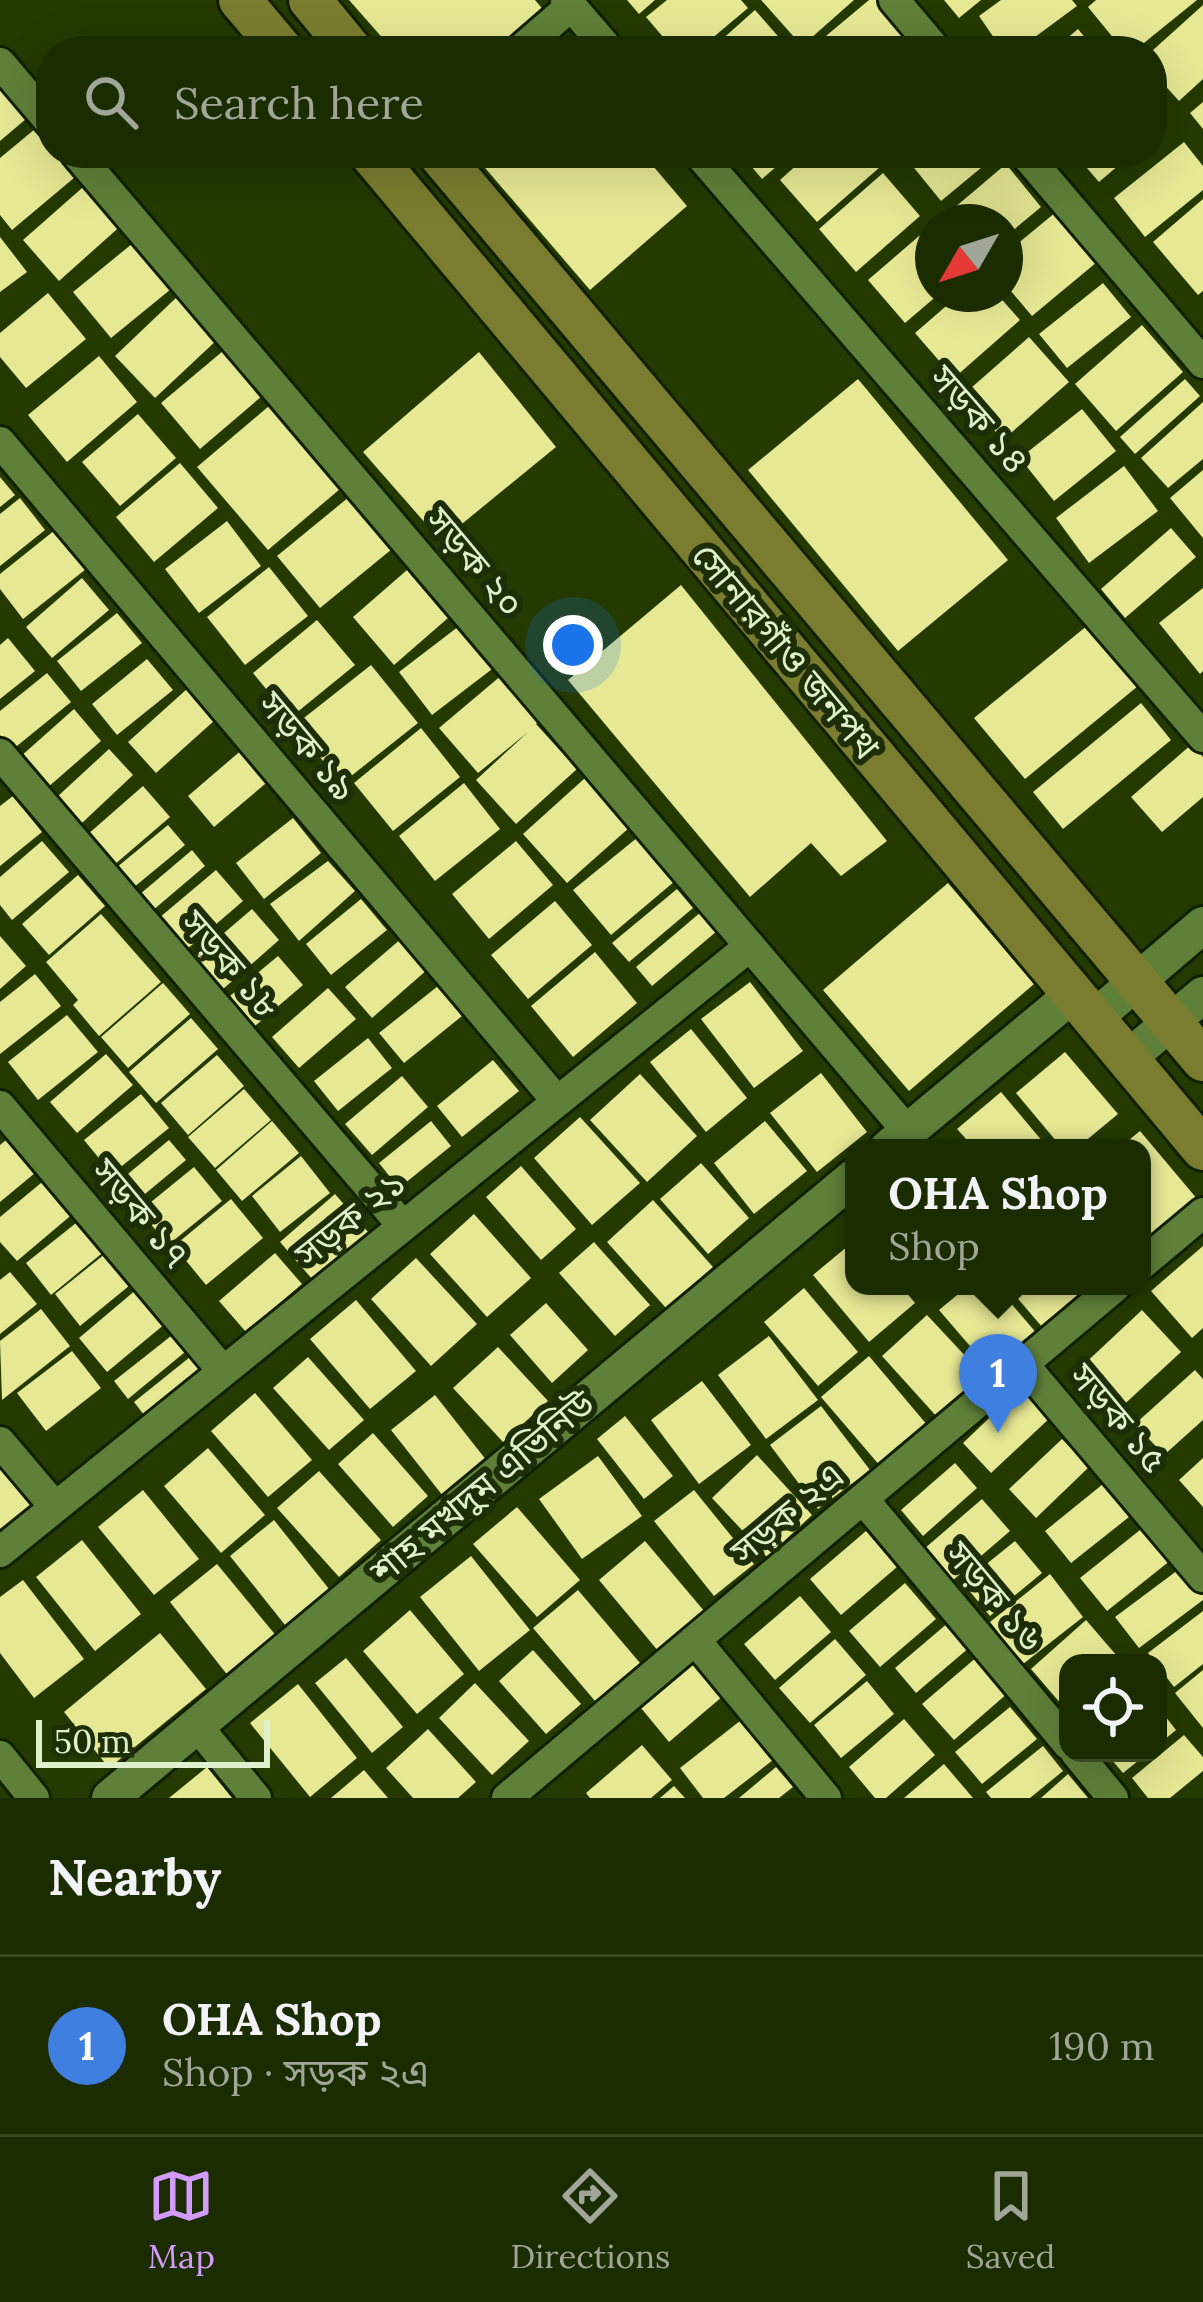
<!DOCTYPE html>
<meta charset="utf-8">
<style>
:root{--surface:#1b2c00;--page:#24340a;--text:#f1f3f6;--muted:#a0a799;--line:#394822;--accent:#d39cfc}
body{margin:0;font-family:Lora,"Noto Sans Bengali",serif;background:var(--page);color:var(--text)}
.controls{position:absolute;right:36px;bottom:36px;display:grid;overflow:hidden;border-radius:24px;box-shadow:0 12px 48px #0002}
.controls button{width:108px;height:108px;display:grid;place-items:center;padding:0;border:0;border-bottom:3px solid var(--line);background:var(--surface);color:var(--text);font:60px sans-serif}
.compass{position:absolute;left:915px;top:204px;width:108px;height:108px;border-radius:50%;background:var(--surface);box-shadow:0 12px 48px #0002;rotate:231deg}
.scale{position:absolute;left:36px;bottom:30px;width:234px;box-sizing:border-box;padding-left:12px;border:6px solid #def1cc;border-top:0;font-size:33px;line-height:42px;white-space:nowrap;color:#def1cc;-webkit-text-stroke:9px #1e2e08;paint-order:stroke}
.you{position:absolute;left:573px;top:645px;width:42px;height:42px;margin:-30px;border:9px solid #fff;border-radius:50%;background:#1a73e8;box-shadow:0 0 0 18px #1a73e833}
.badge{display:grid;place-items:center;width:78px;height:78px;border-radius:50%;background:var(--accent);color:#fff;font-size:39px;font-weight:700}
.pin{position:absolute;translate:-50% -99px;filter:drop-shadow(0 3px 6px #0008)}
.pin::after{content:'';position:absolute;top:63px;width:42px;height:36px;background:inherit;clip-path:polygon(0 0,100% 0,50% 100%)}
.popup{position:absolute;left:845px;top:1139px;width:306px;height:156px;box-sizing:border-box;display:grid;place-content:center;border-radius:24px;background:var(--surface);filter:drop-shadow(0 3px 9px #0005);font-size:39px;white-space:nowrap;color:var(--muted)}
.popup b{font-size:45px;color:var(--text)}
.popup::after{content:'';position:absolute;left:50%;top:100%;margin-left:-24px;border:24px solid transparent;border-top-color:var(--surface)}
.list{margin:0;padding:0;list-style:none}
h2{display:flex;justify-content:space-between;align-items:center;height:156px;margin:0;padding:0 48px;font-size:51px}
h2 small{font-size:39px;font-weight:400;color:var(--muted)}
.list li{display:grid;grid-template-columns:78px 1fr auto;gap:36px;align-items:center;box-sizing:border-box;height:180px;padding:0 48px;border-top:3px solid var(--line)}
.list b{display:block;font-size:45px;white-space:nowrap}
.list p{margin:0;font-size:39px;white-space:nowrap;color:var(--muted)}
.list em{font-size:39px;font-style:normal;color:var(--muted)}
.icon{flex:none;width:66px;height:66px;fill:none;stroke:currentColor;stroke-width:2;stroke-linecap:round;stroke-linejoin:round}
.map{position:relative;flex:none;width:1203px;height:1798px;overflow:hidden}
.search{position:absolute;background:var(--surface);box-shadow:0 12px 48px #0002;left:36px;right:36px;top:36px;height:132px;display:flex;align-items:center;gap:30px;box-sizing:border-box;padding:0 42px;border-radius:48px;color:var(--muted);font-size:45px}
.sheet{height:336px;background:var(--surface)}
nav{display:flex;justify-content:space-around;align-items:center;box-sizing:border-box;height:168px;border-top:3px solid var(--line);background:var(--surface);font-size:33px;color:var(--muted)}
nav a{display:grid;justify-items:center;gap:6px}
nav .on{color:var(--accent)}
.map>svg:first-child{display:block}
.building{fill:#e6e894}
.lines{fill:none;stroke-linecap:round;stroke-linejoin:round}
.minor-casing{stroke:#102000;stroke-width:36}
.tertiary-casing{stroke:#102000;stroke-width:42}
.secondary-casing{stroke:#102000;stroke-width:48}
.minor{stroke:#5f8038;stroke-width:30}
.tertiary{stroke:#5f8038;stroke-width:36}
.secondary{stroke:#7a7d2f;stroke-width:42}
.labels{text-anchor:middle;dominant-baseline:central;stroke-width:12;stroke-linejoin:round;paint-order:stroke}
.street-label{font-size:36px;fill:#def1cc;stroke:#1e2e08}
</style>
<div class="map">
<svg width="1203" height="1798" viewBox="0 0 1203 1798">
<rect width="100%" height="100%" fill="#243a00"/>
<path class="building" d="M349 0H535L547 14 505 51H394Z
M627 0H655L639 14Z
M667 0H741L748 8 697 51H675L646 17Z
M761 0H854L802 46Z
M869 0H880L908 33 886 51H808Z
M944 0H981L959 18Z
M1001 0H1072L1077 6 1016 51H1003L979 16Z
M1096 0H1197L1134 51H1124L1088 7Z
M1203 5V79L1179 101 1152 71V51Z
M755 10 791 51H709Z
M1078 29 1096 51H1052Z
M0 75 33 113 0 141Z
M1203 102V129L1190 113Z
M41 124 51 136V153H65L81 172 12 230 0 215V158Z
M1184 142 1203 166V190L1145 237 1114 198Z
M476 153H642L687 206 590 290 474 155Z
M740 153H792L762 179Z
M810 153H867L880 167 817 222 780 180Z
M912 153H999L941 201 906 158Z
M1074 153H1133L1099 182Z
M1006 164 1041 207 1005 237V222H954L947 214Z
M883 173 920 216 856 272 819 229Z
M90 181 125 222 59 281 23 240Z
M1203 199V291L1198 295 1153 242Z
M1056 212 1097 262 1032 316 1005 284V254Z
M933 224V294H939L905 323 868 280Z
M0 237 27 272 0 292Z
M138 239 176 285 111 338 73 292Z
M1103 283 1131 317 1067 368 1039 334Z
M48 293 86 339 26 388 0 357V333Z
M960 294H997L1020 320 954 378 915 333Z
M179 295 219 338 155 398 115 356Z
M1142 325 1183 372 1116 431 1075 384Z
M1029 337 1069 382 1003 440 963 395Z
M223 351 262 396 200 449 161 403Z
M479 352 556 447 441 541 363 452Z
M99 356 137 402 67 462 28 415Z
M858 379 1008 560 898 651 748 470Z
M1185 379 1200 396 1135 454 1120 437Z
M1203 402V459L1168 488 1141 458Z
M269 406 340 489 268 550 197 467Z
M1082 409 1116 451 1054 501 1020 458Z
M138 414 176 458 120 506 82 462Z
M180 463 218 508 154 562 116 517Z
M1124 466 1158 511 1089 563 1056 518Z
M1203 470V538L1170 498Z
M0 477 15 495 0 507Z
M349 497 392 549 320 608 277 556Z
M20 498 45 530 0 566V514Z
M227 521 261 566 199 613 165 569Z
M1171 528 1196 557 1125 618 1101 589Z
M55 530 86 569 23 619 0 589V574Z
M269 567 308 616 245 665 207 617Z
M407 570 448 618 394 665 353 617Z
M82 578 109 610 52 658 26 627Z
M681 585 887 841 841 876 811 843 750 897 568 680Z
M1203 588V671L1200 674 1159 623Z
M117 613 142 643 81 691 57 661Z
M317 620 355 665 290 718 253 673Z
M463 623 496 666 432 715 399 672Z
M1088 625 1138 686 1025 779 974 718Z
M8 638 35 671 0 699V645Z
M147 659 173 690 117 735 92 704Z
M371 665 418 723 341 784 295 725Z
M47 673 71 702 12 750 0 735V711Z
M503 674 542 719 536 724 577 769 516 824 476 780 528 732 478 773 439 728Z
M187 689 215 720 156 773 128 742Z
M1141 703 1171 740 1063 829 1033 792Z
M74 709 101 741 47 788 20 757Z
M421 728 460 777 393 831 354 783Z
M1192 744 1203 757V797L1162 832 1131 797Z
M244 748 271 779 214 827 188 796Z
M109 749 133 775 82 823 57 797Z
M585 778 630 827 567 883 523 834Z
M464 783 500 829 435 881 399 836Z
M143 786 170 817 114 865 87 835Z
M13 796 42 832 0 866V806Z
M293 818 321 853 264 899 236 863Z
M168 825 185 845 133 888 116 868Z
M638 837 675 881 611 935 573 890Z
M42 841 69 872 12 920 0 905V877Z
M516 841 553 885 489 939 452 894Z
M192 850 205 866 152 911 139 895Z
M328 861 355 891 299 941 270 904Z
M216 870 243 901 186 950 159 918Z
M78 875 105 906 49 955 22 924Z
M948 883 1034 984 909 1091 823 990Z
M677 889 693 908 629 962 612 943Z
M361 899 387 930 331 975 306 944Z
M555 901 592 945 528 999 491 955Z
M252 909 279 940 223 989 196 957Z
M701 912 717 931 652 986 636 967Z
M101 914 161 982 99 1036 73 1005 78 1000 46 962Z
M0 936 26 966 0 989Z
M402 938 428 969 372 1018 345 987Z
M595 952 637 1003 573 1057 531 1006Z
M278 956 303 985 255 1026 230 996Z
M35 974 61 1006 0 1054V1002Z
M750 982 803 1051 754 1088 701 1019Z
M163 983 190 1014 128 1068 101 1037Z
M438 986 462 1016 404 1063 379 1033Z
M328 988 356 1019 299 1068 272 1037Z
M67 1015 98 1052 38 1100 8 1062Z
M191 1018 218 1049 156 1103 129 1072Z
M691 1029 747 1098 706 1132 650 1062Z
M368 1038 392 1068 338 1111 314 1081Z
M1065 1052 1118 1114 1077 1148H1062L1016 1093Z
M106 1054 133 1085 77 1133 50 1102Z
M217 1055 244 1086 188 1135 161 1103Z
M493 1060 519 1091 462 1137 437 1106Z
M821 1073 867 1132 817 1172 770 1113Z
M640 1074 697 1136 647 1182 590 1120Z
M402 1076 428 1107 372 1155 345 1124Z
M244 1089 271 1120 215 1168 188 1137Z
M1001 1092 1048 1148H974L957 1129Z
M141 1094 169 1128 112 1174 84 1140Z
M580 1117 640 1183 592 1225 534 1158Z
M272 1121 299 1153 242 1201 216 1170Z
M431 1121 451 1146 399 1188 379 1163Z
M765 1121 807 1171 754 1214 714 1163Z
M1140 1131 1198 1200 1155 1237 1142 1222V1148H1119Z
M12 1135 41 1168 0 1202V1145Z
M169 1140 186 1160 134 1203 117 1183Z
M301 1156 330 1193 280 1232 252 1196Z
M701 1163 749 1218 708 1254 660 1199Z
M521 1166 576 1229 541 1260 486 1197Z
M194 1167 222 1201 168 1245 140 1211Z
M47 1178 75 1212 17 1261 0 1242V1217Z
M335 1194 368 1232 313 1280 280 1242Z
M231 1199 263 1238 206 1285 174 1246Z
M653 1200 713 1267 666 1308 607 1242Z
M474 1214 531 1278 487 1317 430 1254Z
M81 1219 106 1250 51 1295 26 1263Z
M854 1241V1286H901L915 1303 869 1342 813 1275Z
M594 1242 650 1305 615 1336 559 1273Z
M1203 1246V1328L1192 1338 1151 1291Z
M110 1250 135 1281 80 1326 55 1294Z
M275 1253 302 1284 246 1332 219 1301Z
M416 1258 477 1324 431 1366 371 1299Z
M10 1272 37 1304 0 1334V1280Z
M968 1286H996L1039 1336 994 1374 939 1310Z
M1007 1286H1082L1087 1292 1043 1328Z
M804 1288 858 1352 818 1386 764 1322Z
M137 1289 166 1323 107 1372 79 1338Z
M356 1300 416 1371 370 1409 310 1339Z
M546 1303 588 1350 552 1383 510 1335Z
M41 1309 70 1346 2 1400 0 1341Z
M1142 1310 1181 1352 1117 1411 1079 1369Z
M927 1315 984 1376 938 1418 882 1356Z
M171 1336 185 1352 128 1399 114 1381Z
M769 1336 818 1400 766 1439 718 1375Z
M498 1347 548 1401 503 1442 453 1388Z
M72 1351 101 1388 46 1431 17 1393Z
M869 1356 928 1426 881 1467 821 1397Z
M190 1357 204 1373 148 1420 134 1402Z
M308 1357 364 1420 329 1450 273 1388Z
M1195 1370 1203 1379V1420L1164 1455 1135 1424Z
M702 1381 751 1445 699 1484 651 1420Z
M1023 1386 1052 1416 991 1473 963 1443Z
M255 1393 312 1460 268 1497 211 1431Z
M435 1395 487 1461 443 1496 391 1430Z
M821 1406 870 1470 818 1509 770 1445Z
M625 1416 673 1476 644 1499 597 1439Z
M373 1433 428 1496 393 1527 338 1464Z
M1062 1439 1089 1467 1036 1518 1009 1489Z
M208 1448 265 1515 221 1553 164 1486Z
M757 1455 812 1515 767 1557 712 1498Z
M598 1456 642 1516 582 1559 539 1499Z
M1203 1458V1507L1179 1480Z
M955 1463 977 1488 923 1536 901 1510Z
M4 1464 35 1503 0 1532V1467Z
M319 1471 381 1540 339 1577 277 1508Z
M1103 1484 1129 1517 1071 1563 1045 1531Z
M143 1490 199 1559 154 1595 98 1527Z
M694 1490 754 1564 714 1596 654 1521Z
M982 1499 1010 1531 952 1581 924 1549Z
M517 1507 580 1580 537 1617 473 1544Z
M274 1520 329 1589 285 1625 230 1556Z
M1145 1526 1171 1560 1107 1611 1080 1578Z
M866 1531 897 1567 841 1615 810 1579Z
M82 1540 141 1614 95 1651 36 1577Z
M645 1541 705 1612 659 1652 599 1580Z
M1015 1541 1042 1573 990 1616 963 1583Z
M471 1556 530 1630 479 1671 420 1597Z
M217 1564 278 1638 229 1677 170 1602Z
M1182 1567 1203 1594V1600L1139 1648 1115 1617Z
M1050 1574 1083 1617 1023 1664 990 1622Z
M23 1580 84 1659 34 1698 0 1653V1597Z
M905 1583 936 1619 880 1667 849 1631Z
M578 1590 640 1663 595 1701 533 1628Z
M800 1596 831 1632 775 1680 744 1644Z
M410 1610 464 1674 417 1714 363 1651Z
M1203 1611V1664L1174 1687 1148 1653Z
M1086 1620 1117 1656 1110 1663H1068V1699L1062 1705 1031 1669Z
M949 1622 970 1647 916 1693 895 1668Z
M160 1633 206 1689 109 1768 64 1712Z
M835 1639 866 1675 810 1723 779 1688Z
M533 1650 581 1704 546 1734 499 1681Z
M978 1656 1009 1692 954 1740 922 1704Z
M346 1658 403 1727 372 1753 315 1683Z
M695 1662 723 1696 669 1742 641 1708Z
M1203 1670V1728L1175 1693Z
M867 1681 894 1714 841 1758 814 1725Z
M475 1683 529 1741 492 1775 439 1718Z
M298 1684 357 1758 310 1797 250 1723Z
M1010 1707 1037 1739 982 1784 955 1752Z
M1158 1707 1176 1730 1158 1745Z
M745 1717 777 1757 724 1798H703L680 1768Z
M904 1719 935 1755 886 1798H875L849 1767Z
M428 1729 476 1782 458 1798H413L386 1768Z
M1184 1735 1203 1757V1771L1170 1798H1148L1132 1778Z
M642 1745 672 1780 651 1798H590L586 1793Z
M1043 1746 1063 1771 1030 1798H991L986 1792Z
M1106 1753H1148L1123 1773Z
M944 1764 973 1798H904Z
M207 1767 232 1798H169Z
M776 1767 793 1787 779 1798H739Z
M364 1770 388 1798H331Z
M1068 1774 1088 1798H1041Z
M674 1786 685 1798H660Z"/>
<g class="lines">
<defs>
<path id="minor" d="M566 0 610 51
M894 0 937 51
M519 51 571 6
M0 63 51 123
M76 153 908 1132
M698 153 1203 737
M1024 153 1203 363
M0 442 557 1101
M0 754 403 1226
M0 1106 223 1371
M1142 1264 1203 1213
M1023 1364 1203 1577
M0 1442 55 1507
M863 1499 1068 1744
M0 1552 750 946
M696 1641 826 1798
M197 1726 256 1798
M1076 1753 1113 1798
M0 1756 34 1798
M507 1798 1116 1286"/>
<path id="tertiary" d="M1093 1019 1203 925
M1127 1059 1203 995
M888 1148 1072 995
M110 1798 854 1177"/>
<path id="secondary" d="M240 0 283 51
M310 0 352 51
M370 153 1203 1149
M438 153 1203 1060"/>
</defs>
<use href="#minor" class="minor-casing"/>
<use href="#tertiary" class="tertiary-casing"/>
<use href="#secondary" class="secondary-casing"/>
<use href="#minor" class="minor"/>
<use href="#tertiary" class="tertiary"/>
<use href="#secondary" class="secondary"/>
</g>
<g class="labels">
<g class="street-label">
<text transform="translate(980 419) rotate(49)">সড়ক ১৪</text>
<text transform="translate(475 562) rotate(50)">সড়ক ২০</text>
<text transform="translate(786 651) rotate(50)">সোনারগাঁও জনপথ</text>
<text transform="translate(308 746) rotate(50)">সড়ক ১৯</text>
<text transform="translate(231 964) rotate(49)">সড়ক ১৮</text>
<text transform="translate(141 1213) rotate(50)">সড়ক ১৭</text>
<text transform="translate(350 1218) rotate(-39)">সড়ক ২১</text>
<text transform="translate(1119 1418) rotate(50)">সড়ক ১৫</text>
<text transform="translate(482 1487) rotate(-40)">শাহ মখদুম এভিনিউ</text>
<text transform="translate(787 1513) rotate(-40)">সড়ক ২এ</text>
<text transform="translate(995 1596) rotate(50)">সড়ক ১৬</text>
</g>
</g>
</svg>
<div class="controls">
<button><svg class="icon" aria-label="locate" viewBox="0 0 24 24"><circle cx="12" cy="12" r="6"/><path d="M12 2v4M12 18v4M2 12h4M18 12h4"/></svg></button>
</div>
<svg class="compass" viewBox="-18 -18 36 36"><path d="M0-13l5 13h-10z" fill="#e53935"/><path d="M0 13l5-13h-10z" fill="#a0a799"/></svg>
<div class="scale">50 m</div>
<div class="you"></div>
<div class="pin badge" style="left:998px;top:1433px;background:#3f7fe0">1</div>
<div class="popup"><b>OHA Shop</b>Shop</div>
<div class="search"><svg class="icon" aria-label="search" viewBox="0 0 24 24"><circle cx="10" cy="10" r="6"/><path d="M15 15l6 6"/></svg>Search here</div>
</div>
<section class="sheet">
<h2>Nearby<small></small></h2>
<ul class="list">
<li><span class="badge" style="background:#3f7fe0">1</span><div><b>OHA Shop</b><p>Shop · সড়ক ২এ</p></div><em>190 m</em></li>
</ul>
</section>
<nav>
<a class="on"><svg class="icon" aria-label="map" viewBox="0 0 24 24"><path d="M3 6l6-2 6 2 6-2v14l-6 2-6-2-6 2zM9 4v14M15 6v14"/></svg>Map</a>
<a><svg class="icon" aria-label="directions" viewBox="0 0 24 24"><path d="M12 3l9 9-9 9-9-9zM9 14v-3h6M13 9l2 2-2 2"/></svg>Directions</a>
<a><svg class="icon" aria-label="saved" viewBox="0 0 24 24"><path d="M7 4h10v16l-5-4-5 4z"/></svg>Saved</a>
</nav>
